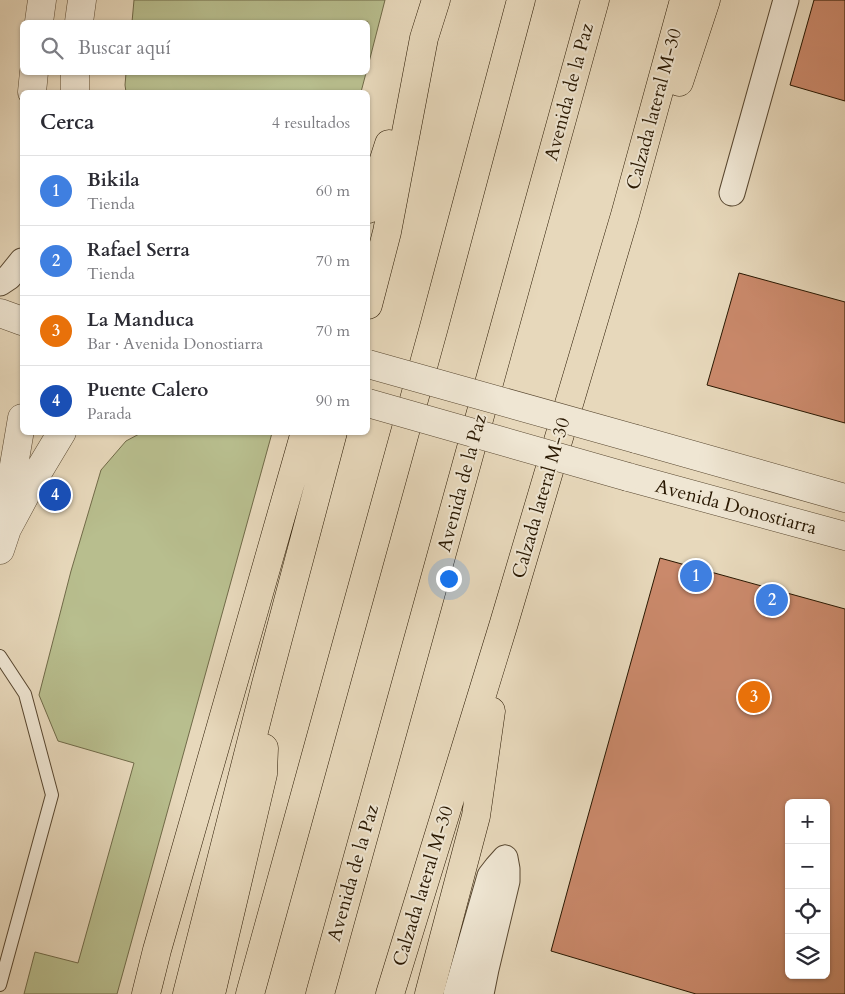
<!DOCTYPE html>
<html lang="es">
<meta charset="utf-8">
<style>
:root{--surface:#fff;--page:#f7f7f7;--text:#2b2b33;--muted:#7c7c81;--line:#e1e1e2;--accent:#8f2418}
body{margin:0;font-family:Cardo,serif;background:var(--page);color:var(--text)}
.controls{position:absolute;right:15px;bottom:15px;display:grid;overflow:hidden;border-radius:8px;box-shadow:0 1px 4px #0004}
.controls button{width:45px;height:45px;display:grid;place-items:center;padding:0;border:0;border-bottom:1px solid var(--line);background:var(--surface);color:var(--text);font:25px sans-serif}
.you{position:absolute;left:448px;top:578px;width:18px;height:18px;margin:-12px;border:4px solid #fff;border-radius:50%;background:#1a73e8;box-shadow:0 0 0 8px #1a73e833}
.badge{display:grid;place-items:center;width:32px;height:32px;border-radius:50%;background:var(--accent);color:#fff;font-size:16px;font-weight:700}
.pin{position:absolute;translate:-50% -50%;border:2px solid #fff;box-shadow:0 1px 5px #0006}
.list{margin:0;padding:0;list-style:none}
h2{display:flex;justify-content:space-between;align-items:center;height:65px;margin:0;padding:0 20px;font-size:21px}
h2 small{font-size:16px;font-weight:400;color:var(--muted)}
.list li{display:grid;grid-template-columns:32px 1fr auto;gap:15px;align-items:center;box-sizing:border-box;height:70px;padding:0 20px;border-top:1px solid var(--line)}
.list b{display:block;font-size:19px;white-space:nowrap}
.list p{margin:0;font-size:16px;white-space:nowrap;color:var(--muted)}
.list em{font-size:16px;font-style:normal;color:var(--muted)}
.icon{flex:none;width:28px;height:28px;fill:none;stroke:currentColor;stroke-width:2;stroke-linecap:round;stroke-linejoin:round}
.map{position:relative;flex:none;width:845px;height:994px;overflow:hidden}
.search{position:absolute;background:var(--surface);box-shadow:0 1px 4px #0004;left:20px;top:20px;width:350px;height:55px;display:flex;align-items:center;gap:12px;box-sizing:border-box;padding:0 18px;border-radius:8px;color:var(--muted);font-size:19px}
.panel{position:absolute;background:var(--surface);box-shadow:0 1px 4px #0004;left:20px;top:90px;width:350px;height:345px;border-radius:8px}
.map>svg:first-child{display:block}
.green{fill:#b8be8e;stroke:#706a48}
.building{fill:#ca896b;stroke:#281701;fill-rule:evenodd}
.lines{fill:none;stroke-linecap:round;stroke-linejoin:round}
.service-casing{stroke:#584730;stroke-width:14}
.minor-casing{stroke:#584730;stroke-width:27}
.tertiary-casing{stroke:#584730;stroke-width:29}
.motorway-casing{stroke:#281701;stroke-width:29}
.service{stroke:#efe6d3;stroke-width:12}
.minor{stroke:#efe6d3;stroke-width:25}
.tertiary{stroke:#efe6d3;stroke-width:28}
.motorway{stroke:#e7d8bb;stroke-width:28}
.tertiary-bridge-casing{stroke:#584730;stroke-width:29;stroke-linecap:butt}
.tertiary-bridge{stroke:#efe6d3;stroke-width:28}
.labels{text-anchor:middle;dominant-baseline:central;stroke-width:4;stroke-linejoin:round;paint-order:stroke}
.street-label{font-size:19px;fill:#281701;stroke:#efe6d3}
</style>
<div class="map">
<svg width="845" height="994" viewBox="0 0 845 994">
<rect width="100%" height="100%" fill="#e7d8bb"/>
<filter id="stains"><feTurbulence type="fractalNoise" baseFrequency=".004" numOctaves="4"/><feColorMatrix values="0 0 0 0 .2 0 0 0 0 .09 0 0 0 0 .02 0 0 0 .5 -.17"/></filter>
<radialGradient id="worn" r=".72"><stop offset=".6" stop-color="#630" stop-opacity="0"/><stop offset="1" stop-color="#630" stop-opacity=".3"/></radialGradient>
<path class="green" d="M134 0H385L368 66V22H132Z
M126 73V72L366 73 361 92H126L125 85Z
M141 433H272L117 994H24L35 952 78 963 134 763 58 741 39 695 71 571 101 470 126 441Z"/>
<path class="building" d="M814 0H845V101L790 85Z
M739 273 845 302V423L707 385Z
M660 558 845 609V994H696L551 951 581 841ZM789 803H826V975H789Z"/>
<g class="lines">
<defs>
<path id="service" d="M0 656 25 694 52 795 0 985"/>
<path id="minor" d="M732 193 786 0
M0 283 9 277 22 261
M456 994 490 876 497 867 505 858
M481 994 486 969 507 881V869L505 858"/>
<path id="tertiary" d="M39 22 42 0
M79 22 82 0
M32 92 34 72
M75 92V72
M0 313 22 321
M636 439 845 498
M628 477 845 536
M9 515 14 465 22 418
M0 550 7 529 35 477 62 432"/>
<path id="motorway" d="M679 82 706 0
M368 209 389 144
M368 305 387 232 424 38 436 0
M146 994 157 950 305 432
M187 994 266 684 333 432
M211 994 263 774 264 748
M250 994 434 327 521 0
M320 994 595 0
M390 994 504 623 625 215 684 0
M429 994 476 816 491 711"/>
</defs>
<use href="#service" class="service-casing"/>
<use href="#minor" class="minor-casing"/>
<use href="#tertiary" class="tertiary-casing"/>
<use href="#motorway" class="motorway-casing"/>
<use href="#service" class="service"/>
<use href="#minor" class="minor"/>
<use href="#tertiary" class="tertiary"/>
<use href="#motorway" class="motorway"/>
<defs>
<path id="tertiary-bridge" d="M368 364 636 439
M368 403 628 477"/>
</defs>
<use href="#tertiary-bridge" class="tertiary-bridge-casing"/>
<use href="#tertiary-bridge" class="tertiary-bridge"/>
</g>
<g class="labels">
<g class="street-label">
<text transform="translate(569 92) rotate(-75)">Avenida de la Paz</text>
<text transform="translate(654 109) rotate(-75)">Calzada lateral M-30</text>
<text transform="translate(462 483) rotate(-75)">Avenida de la Paz</text>
<text transform="translate(541 498) rotate(-74)">Calzada lateral M-30</text>
<text transform="translate(736 507) rotate(15)">Avenida Donostiarra</text>
<text transform="translate(353 873) rotate(-74)">Avenida de la Paz</text>
<text transform="translate(423 886) rotate(-73)">Calzada lateral M-30</text>
</g>
</g>
<rect width="100%" height="100%" filter="url(#stains)"/>
<rect width="100%" height="100%" fill="url(#worn)"/>
</svg>
<div class="controls">
<button>+</button>
<button>−</button>
<button><svg class="icon" aria-label="locate" viewBox="0 0 24 24"><circle cx="12" cy="12" r="6"/><path d="M12 2v4M12 18v4M2 12h4M18 12h4"/></svg></button>
<button><svg class="icon" aria-label="layers" viewBox="0 0 24 24"><path d="M12 4l9 5-9 5-9-5zM3 14l9 5 9-5"/></svg></button>
</div>
<div class="you"></div>
<div class="pin badge" style="left:696px;top:576px;background:#3f7fe0">1</div>
<div class="pin badge" style="left:772px;top:600px;background:#3f7fe0">2</div>
<div class="pin badge" style="left:754px;top:697px;background:#e8710a">3</div>
<div class="pin badge" style="left:55px;top:495px;background:#1a4fb4">4</div>
<div class="search"><svg class="icon" aria-label="search" viewBox="0 0 24 24"><circle cx="10" cy="10" r="6"/><path d="M15 15l6 6"/></svg>Buscar aquí</div>
<section class="panel">
<h2>Cerca<small>4 resultados</small></h2>
<ul class="list">
<li><span class="badge" style="background:#3f7fe0">1</span><div><b>Bikila</b><p>Tienda</p></div><em>60 m</em></li>
<li><span class="badge" style="background:#3f7fe0">2</span><div><b>Rafael Serra</b><p>Tienda</p></div><em>70 m</em></li>
<li><span class="badge" style="background:#e8710a">3</span><div><b>La Manduca</b><p>Bar · Avenida Donostiarra</p></div><em>70 m</em></li>
<li><span class="badge" style="background:#1a4fb4">4</span><div><b>Puente Calero</b><p>Parada</p></div><em>90 m</em></li>
</ul>
</section>
</div>
